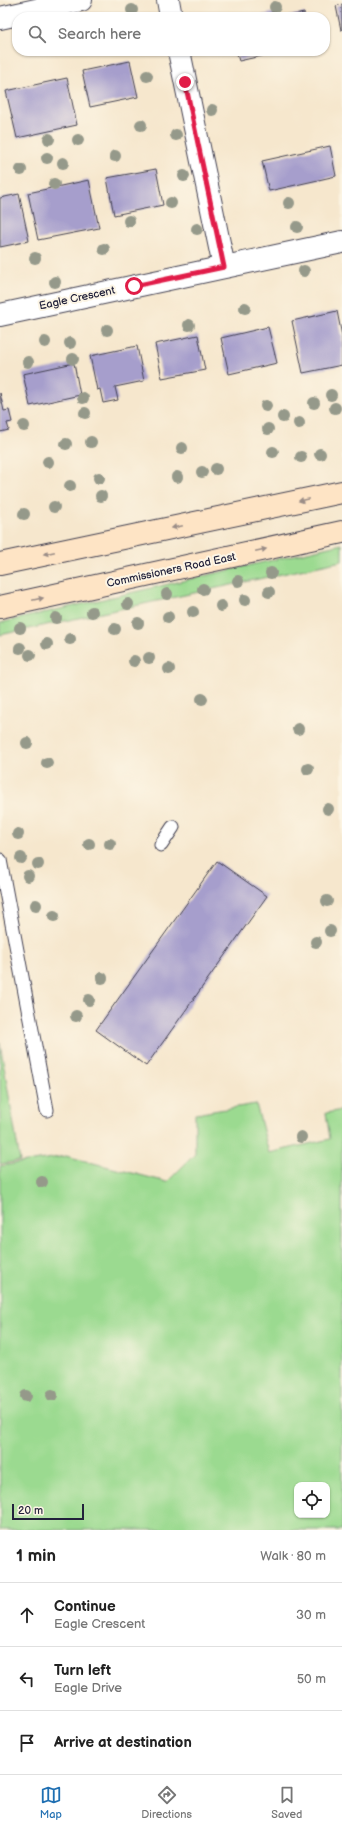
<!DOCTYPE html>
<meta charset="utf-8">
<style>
:root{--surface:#fff;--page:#f2f2f2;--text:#222;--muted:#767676;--line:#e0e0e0;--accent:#1f6fb2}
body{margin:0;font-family:"Balsamiq Sans",sans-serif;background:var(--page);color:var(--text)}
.controls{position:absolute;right:12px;bottom:12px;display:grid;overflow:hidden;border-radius:8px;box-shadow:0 1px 3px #0004}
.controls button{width:36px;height:36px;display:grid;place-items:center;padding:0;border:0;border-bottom:1px solid var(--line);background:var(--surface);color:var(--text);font:20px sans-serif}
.scale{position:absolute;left:12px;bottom:10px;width:72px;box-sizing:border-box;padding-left:4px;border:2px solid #22223b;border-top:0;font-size:11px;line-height:14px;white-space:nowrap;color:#22223b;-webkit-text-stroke:3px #fcf5e5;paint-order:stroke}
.stop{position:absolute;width:12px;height:12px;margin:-9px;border:3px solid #e11d48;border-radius:50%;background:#fff}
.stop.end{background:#e11d48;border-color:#fff;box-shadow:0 1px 4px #0008}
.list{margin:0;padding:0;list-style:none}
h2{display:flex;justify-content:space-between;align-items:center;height:52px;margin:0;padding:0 16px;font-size:17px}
h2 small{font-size:13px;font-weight:400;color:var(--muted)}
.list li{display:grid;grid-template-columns:26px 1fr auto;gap:12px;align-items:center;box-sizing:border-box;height:64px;padding:0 16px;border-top:1px solid var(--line)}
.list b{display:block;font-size:15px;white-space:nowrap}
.list p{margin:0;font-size:13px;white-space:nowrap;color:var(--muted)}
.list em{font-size:13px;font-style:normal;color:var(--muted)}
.icon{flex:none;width:22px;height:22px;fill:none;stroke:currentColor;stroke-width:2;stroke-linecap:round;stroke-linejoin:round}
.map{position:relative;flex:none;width:342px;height:1530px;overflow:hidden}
.search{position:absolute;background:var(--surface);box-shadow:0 1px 3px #0004;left:12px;right:12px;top:12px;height:44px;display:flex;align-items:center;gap:10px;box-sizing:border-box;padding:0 14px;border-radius:16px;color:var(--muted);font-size:15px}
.sheet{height:244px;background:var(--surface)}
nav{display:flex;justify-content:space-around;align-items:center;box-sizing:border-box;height:56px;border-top:1px solid var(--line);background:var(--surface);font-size:11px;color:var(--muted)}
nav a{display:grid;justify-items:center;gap:2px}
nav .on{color:var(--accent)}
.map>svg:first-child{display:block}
.green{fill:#9bda90;stroke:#5e7e66;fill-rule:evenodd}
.building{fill:#a69ecc}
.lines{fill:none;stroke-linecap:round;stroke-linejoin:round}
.service-casing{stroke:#424051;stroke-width:15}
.minor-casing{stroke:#424051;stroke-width:24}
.secondary-casing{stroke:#424051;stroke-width:24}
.service{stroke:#fff;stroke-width:13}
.minor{stroke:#fff;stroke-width:22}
.secondary{stroke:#fee4c5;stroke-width:22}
.tree{fill:#95998a}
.oneway{fill:#9b8d87}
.route{stroke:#e11d48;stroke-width:5}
.labels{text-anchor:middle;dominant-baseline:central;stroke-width:4;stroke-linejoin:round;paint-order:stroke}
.street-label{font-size:11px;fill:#22223b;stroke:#fcf5e5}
</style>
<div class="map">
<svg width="342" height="1530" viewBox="0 0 342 1530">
<rect width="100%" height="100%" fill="#fcf5e5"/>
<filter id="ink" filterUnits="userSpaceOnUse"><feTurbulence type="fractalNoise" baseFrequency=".025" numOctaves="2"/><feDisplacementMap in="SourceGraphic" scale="8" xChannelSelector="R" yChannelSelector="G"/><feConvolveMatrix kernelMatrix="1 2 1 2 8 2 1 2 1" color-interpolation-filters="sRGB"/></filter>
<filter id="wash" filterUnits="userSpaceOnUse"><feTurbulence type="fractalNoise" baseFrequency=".012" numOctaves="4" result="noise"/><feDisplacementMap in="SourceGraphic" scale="16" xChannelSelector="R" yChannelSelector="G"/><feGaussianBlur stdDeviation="0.9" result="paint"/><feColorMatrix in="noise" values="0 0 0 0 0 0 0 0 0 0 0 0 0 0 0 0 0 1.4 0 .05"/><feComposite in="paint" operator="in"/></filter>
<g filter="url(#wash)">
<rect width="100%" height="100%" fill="#f6e7cd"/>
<path class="green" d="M342 544V561L0 635V623Z
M0 1043 20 1161 0 1164Z
M256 1104 269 1153 330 1139 326 1113 342 1110V1530H0V1166L66 1156 167 1182 195 1154V1114ZM297 1485H327V1515H297Z"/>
<g id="blocks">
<path class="building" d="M342 4V30H341L336 6Z
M276 12 277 17H258V16Z
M304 13 305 17H289V16Z
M236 51H278L279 52 239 61Z
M130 61 138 97 90 107 82 71Z
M67 78 77 125 17 138 6 91Z
M330 146 336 176 269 191 262 161Z
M156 169 163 205 114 215 107 178Z
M89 180 99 228 38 240 28 193Z
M19 194 29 241 0 247V198Z
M337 311 342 336V365L303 373 292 321Z
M268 327 277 363 229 374 221 338Z
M198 335 205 370 162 378 155 344Z
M137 346 144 381 115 387 118 400 103 403 100 389 97 390 90 356Z
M74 363 80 395 30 406 23 374Z
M0 393 4 411 9 410 12 422 7 423 9 430 0 432Z
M217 861 267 896 146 1066 96 1030Z"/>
</g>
</g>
<g filter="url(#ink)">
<use href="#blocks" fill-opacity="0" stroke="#424051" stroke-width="1"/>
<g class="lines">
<defs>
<path id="service" d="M161 845 173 827
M0 860 47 1110"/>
<path id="minor" d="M168 0 171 17
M0 18 81 0
M179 51 224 267
M0 315 342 242"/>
<path id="secondary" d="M0 564 342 492
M0 607 342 532"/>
</defs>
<use href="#service" class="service-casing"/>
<use href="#minor" class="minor-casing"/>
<use href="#secondary" class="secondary-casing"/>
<use href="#service" class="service"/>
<use href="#minor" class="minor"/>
<use href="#secondary" class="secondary"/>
</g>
<g class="tree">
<circle cx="275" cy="7" r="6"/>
<circle cx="132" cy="10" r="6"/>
<circle cx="147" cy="76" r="6"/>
<circle cx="212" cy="110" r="6"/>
<circle cx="141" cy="125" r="6"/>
<circle cx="176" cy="135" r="6"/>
<circle cx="49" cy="139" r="6"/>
<circle cx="78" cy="140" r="6"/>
<circle cx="115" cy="156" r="6"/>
<circle cx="47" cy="158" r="6"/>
<circle cx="63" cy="163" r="6"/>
<circle cx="21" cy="170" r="6"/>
<circle cx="184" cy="176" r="6"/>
<circle cx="54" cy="184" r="6"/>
<circle cx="171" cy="203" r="6"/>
<circle cx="289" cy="203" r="6"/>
<circle cx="129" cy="221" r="6"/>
<circle cx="297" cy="227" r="6"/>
<circle cx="197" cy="229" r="6"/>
<circle cx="104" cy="249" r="6"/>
<circle cx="35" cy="258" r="6"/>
<circle cx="304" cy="271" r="6"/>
<circle cx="55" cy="282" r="6"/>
<circle cx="245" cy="308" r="6"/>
<circle cx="189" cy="325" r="6"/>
<circle cx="107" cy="330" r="6"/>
<circle cx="45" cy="342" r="6"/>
<circle cx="70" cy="343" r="6"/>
<circle cx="73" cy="359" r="6"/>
<circle cx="28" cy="362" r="6"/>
<circle cx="331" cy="395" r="6"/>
<circle cx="83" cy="398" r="6"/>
<circle cx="314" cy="403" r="6"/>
<circle cx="266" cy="406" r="6"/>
<circle cx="335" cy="408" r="6"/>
<circle cx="85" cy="413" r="6"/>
<circle cx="283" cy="417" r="6"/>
<circle cx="299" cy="423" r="6"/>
<circle cx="24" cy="426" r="6"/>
<circle cx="268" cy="429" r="6"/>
<circle cx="91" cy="442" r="6"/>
<circle cx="66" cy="444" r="6"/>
<circle cx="182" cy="448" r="6"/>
<circle cx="273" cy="452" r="6"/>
<circle cx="320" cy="454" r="6"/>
<circle cx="301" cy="457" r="6"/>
<circle cx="48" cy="462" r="6"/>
<circle cx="216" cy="469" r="6"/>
<circle cx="202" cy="472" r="6"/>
<circle cx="177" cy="477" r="6"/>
<circle cx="99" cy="478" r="6"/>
<circle cx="70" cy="486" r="6"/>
<circle cx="101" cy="496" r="6"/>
<circle cx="54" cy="507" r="6"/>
<circle cx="24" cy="514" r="6"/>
<circle cx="271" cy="573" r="6"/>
<circle cx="238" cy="581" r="6"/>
<circle cx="203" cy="589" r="6"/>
<circle cx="269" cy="592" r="6"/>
<circle cx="167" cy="594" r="6"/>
<circle cx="245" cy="600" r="6"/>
<circle cx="128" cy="604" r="6"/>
<circle cx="221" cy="606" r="6"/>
<circle cx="92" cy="612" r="6"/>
<circle cx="193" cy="612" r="6"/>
<circle cx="168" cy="617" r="6"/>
<circle cx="56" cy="618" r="6"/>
<circle cx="138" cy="623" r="6"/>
<circle cx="20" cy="628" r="6"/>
<circle cx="115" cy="629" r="6"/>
<circle cx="70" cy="639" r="6"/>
<circle cx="47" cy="644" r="6"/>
<circle cx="20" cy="648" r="6"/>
<circle cx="30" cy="655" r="6"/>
<circle cx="149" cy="658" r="6"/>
<circle cx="134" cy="661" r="6"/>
<circle cx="169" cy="669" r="6"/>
<circle cx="202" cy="699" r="6"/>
<circle cx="298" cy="729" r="6"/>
<circle cx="27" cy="743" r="6"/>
<circle cx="47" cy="763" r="6"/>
<circle cx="308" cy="769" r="6"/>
<circle cx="328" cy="809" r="6"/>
<circle cx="18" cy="834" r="6"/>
<circle cx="89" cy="844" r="6"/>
<circle cx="110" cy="844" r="6"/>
<circle cx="21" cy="858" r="6"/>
<circle cx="38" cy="864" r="6"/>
<circle cx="28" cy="876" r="6"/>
<circle cx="327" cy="901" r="6"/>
<circle cx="36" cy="905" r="6"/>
<circle cx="54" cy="916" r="6"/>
<circle cx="330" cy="931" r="6"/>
<circle cx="316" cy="942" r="6"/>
<circle cx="102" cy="978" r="6"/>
<circle cx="89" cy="1000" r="6"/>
<circle cx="76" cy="1016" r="6"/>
<circle cx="301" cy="1137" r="6"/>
<circle cx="42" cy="1182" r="6"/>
<circle cx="52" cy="1395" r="6"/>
<circle cx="26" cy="1396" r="6"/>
</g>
<defs><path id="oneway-solid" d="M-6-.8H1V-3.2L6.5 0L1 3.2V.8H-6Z"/></defs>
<g class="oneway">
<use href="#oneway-solid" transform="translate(304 500) rotate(168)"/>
<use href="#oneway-solid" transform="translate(177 527) rotate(168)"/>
<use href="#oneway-solid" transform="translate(261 550) rotate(-12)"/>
<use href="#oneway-solid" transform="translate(49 553) rotate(168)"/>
<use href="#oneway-solid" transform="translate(38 599) rotate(-12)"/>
</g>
</g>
<g class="lines" filter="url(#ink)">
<path class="route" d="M134 286 224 267 185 82"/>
</g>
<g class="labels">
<g class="street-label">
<text transform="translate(77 298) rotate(-12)">Eagle Crescent</text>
<text transform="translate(171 570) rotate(-12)">Commissioners Road East</text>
</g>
</g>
</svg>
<div class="controls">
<button><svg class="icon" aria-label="locate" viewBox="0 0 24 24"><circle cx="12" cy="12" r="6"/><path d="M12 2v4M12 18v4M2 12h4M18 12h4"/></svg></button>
</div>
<div class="scale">20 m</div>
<div class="stop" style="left:134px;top:286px"></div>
<div class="stop end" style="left:185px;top:82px"></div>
<div class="search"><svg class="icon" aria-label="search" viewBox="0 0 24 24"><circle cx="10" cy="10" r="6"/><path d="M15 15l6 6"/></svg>Search here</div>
</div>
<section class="sheet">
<h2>1 min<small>Walk · 80 m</small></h2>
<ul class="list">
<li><svg class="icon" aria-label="ahead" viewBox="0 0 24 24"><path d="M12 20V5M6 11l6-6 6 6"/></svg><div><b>Continue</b><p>Eagle Crescent</p></div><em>30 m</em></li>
<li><svg class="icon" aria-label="left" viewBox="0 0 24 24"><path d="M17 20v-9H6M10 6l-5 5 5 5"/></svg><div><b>Turn left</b><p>Eagle Drive</p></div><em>50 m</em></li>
<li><svg class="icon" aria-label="arrive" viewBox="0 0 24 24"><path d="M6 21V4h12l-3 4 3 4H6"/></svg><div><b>Arrive at destination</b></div></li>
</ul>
</section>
<nav>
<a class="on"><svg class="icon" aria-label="map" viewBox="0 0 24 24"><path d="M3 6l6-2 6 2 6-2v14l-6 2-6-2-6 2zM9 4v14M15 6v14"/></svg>Map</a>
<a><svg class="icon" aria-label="directions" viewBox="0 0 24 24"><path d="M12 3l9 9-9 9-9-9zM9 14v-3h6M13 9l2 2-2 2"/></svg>Directions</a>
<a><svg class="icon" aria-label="saved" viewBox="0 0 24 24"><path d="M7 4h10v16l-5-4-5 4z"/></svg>Saved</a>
</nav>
